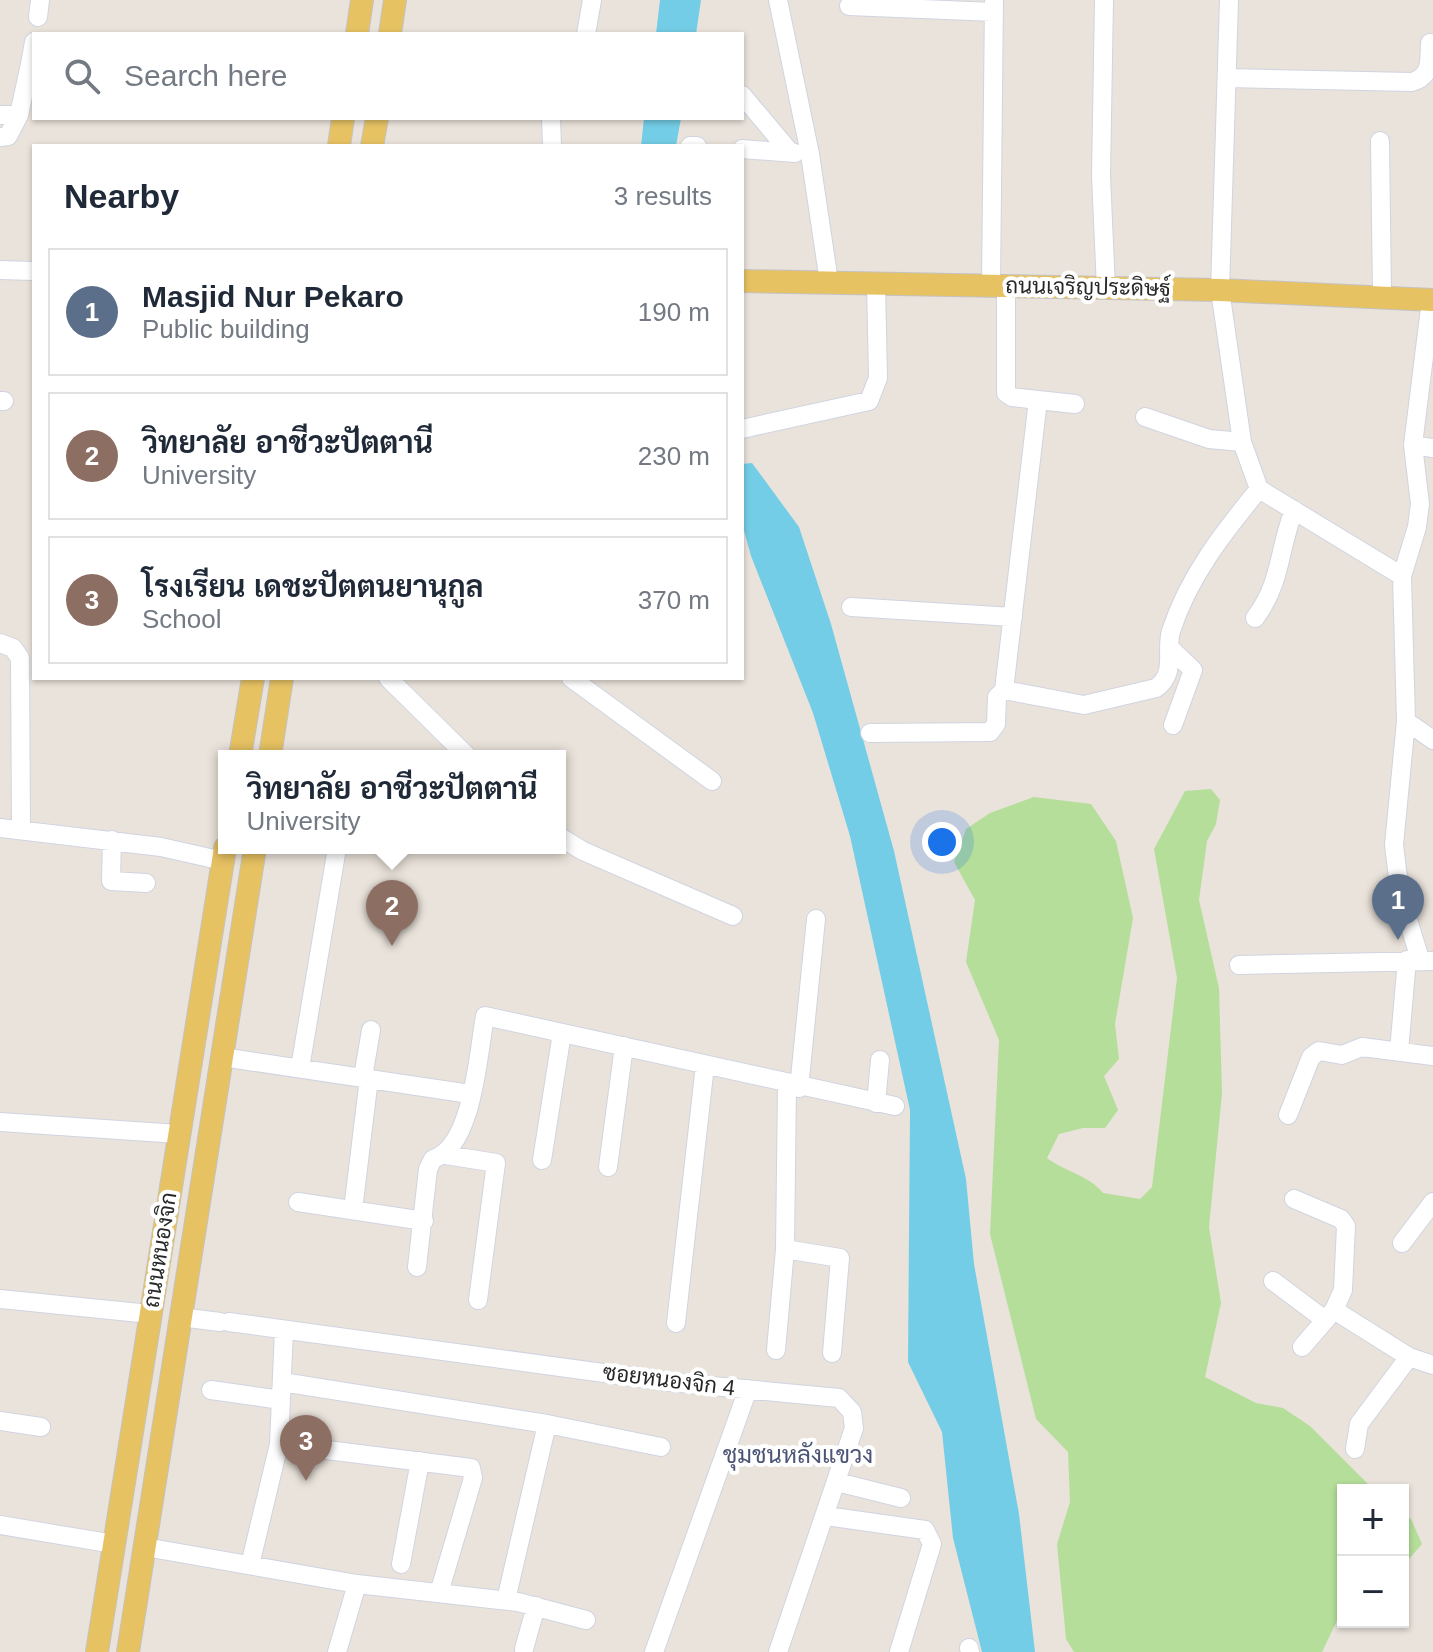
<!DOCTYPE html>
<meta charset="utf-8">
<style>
:root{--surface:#fff;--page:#f6f6f7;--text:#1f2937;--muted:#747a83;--line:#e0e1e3;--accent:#7c3aed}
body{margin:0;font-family:Helvetica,Sarabun,sans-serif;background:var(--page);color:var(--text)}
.controls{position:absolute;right:24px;bottom:24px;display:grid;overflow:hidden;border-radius:0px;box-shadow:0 2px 6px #0004}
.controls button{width:72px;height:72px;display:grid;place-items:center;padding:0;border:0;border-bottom:2px solid var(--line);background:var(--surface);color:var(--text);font:40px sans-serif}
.you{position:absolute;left:942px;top:842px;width:28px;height:28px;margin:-20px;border:6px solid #fff;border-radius:50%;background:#1a73e8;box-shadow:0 0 0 12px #1a73e833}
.badge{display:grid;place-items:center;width:52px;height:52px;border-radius:50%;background:var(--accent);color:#fff;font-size:26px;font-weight:700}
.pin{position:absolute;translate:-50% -66px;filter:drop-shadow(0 2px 4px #0008)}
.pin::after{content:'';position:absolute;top:42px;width:28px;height:24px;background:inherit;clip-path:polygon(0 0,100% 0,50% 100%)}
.popup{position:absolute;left:218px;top:750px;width:348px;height:104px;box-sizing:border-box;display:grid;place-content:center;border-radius:0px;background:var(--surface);filter:drop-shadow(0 2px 6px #0005);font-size:26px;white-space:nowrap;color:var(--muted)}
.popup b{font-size:30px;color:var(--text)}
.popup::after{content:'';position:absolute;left:50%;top:100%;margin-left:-16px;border:16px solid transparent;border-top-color:var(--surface)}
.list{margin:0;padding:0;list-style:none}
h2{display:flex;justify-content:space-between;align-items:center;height:104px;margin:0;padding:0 32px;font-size:34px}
h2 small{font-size:26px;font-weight:400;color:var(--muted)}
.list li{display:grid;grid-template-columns:52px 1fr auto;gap:24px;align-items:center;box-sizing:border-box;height:128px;margin:0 16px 16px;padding:0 16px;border:2px solid var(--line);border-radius:0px}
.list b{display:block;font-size:30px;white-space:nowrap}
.list p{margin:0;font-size:26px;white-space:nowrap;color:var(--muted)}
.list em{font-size:26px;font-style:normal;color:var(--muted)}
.icon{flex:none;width:44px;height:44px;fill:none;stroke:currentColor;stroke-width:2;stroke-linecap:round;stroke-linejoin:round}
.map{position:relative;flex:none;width:1433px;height:1652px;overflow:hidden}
.search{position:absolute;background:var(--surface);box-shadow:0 2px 6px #0004;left:32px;top:32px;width:712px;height:88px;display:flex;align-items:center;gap:20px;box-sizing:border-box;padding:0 28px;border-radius:0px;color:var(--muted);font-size:30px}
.panel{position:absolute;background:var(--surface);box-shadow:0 2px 6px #0004;left:32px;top:144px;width:712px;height:536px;border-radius:0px}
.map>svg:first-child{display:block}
.green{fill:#b4de9a}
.water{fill:#74cde6}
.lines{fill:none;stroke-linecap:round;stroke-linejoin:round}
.minor-casing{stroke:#d0d4e1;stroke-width:20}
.major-casing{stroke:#c3c3c3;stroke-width:24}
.minor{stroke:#fff;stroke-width:18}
.major{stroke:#e7c263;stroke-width:22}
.labels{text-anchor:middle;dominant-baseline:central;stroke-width:8;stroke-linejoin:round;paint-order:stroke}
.street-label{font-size:22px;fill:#282828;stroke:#fff}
.neighbourhood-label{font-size:24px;fill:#4c5576;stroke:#fff}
</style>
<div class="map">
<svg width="1433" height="1652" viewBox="0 0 1433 1652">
<rect width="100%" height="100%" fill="#eae3db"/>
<path class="green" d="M1211 789 1220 800 1216 824 1207 841 1199 900 1219 988 1222 1093 1209 1227 1221 1303 1205 1377 1256 1403 1283 1408 1310 1426 1374 1490H1343V1608L1322 1652H1074L1066 1639 1057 1544 1070 1502 1068 1452 1036 1419 990 1234 999 1040 966 962 975 900 954 862 966 829 990 813 1034 797 1091 804 1116 841 1133 918 1115 1024 1119 1059 1104 1076 1118 1110 1105 1128H1083L1059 1134 1047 1158C1065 1172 1089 1175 1103 1193L1140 1199 1152 1187 1177 978 1154 849 1185 791Z
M1403 1513 1411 1519 1422 1544 1403 1566Z"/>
<path class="water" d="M660 0H701L696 34H656Z
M644 118H681L676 146H641Z
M752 463 799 527 831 624 894 851 966 1179 974 1264 1019 1514 1035 1652H982L953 1538 942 1432 908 1362 910 1110 850 836 813 713 751 556 742 523V464Z"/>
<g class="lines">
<defs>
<path id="minor" d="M778 0 810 154 829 282
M1104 0 1101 176 1106 288
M1229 0 1220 290 1242 442 1259 489 1402 576
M849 6 994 12
M38 17 40 0
M586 34 592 0
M30 64 34 42
M1227 78 1412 82C1432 76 1429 61 1430 43
M742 95 790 152
M0 115H19L30 64 34 65
M551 118 552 146
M0 137 8 136 19 115
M1380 141 1382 296
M690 146H697
M742 149 795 153
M0 270 34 271
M991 286 994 0
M1038 400 1075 404
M0 401H4
M1145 417 1209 439 1242 442
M742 429 869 401 878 378 876 283
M1413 445 1433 448
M851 607 1013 617
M1255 618C1282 582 1278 551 1294 510
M0 643 13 648 20 658 21 830
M1170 648 1193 670 1173 725
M388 678 467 756
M571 678 712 781
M1004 690 1038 400 1012 397 1006 393V286
M1406 721 1433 740
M870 733 990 732 996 724 997 697 1004 690 1084 705 1156 688C1177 673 1165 652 1171 631 1189 576 1223 533 1259 489
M0 828 161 847 223 861
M560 837 583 851 733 916
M112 840 111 881 146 883
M1420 959 1400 894 1394 845 1406 721 1402 576 1417 527 1420 504 1413 445 1431 300
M1239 965 1433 961
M1399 1051 1407 960
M222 1057 470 1094
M300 1068 337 848
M363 1077 371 1030
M799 1088 816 919
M876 1103 880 1060
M1288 1115 1311 1057 1319 1051 1342 1055 1362 1047 1433 1056
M0 1122 179 1134
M446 1155 496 1163 478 1300
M542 1160 562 1033
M608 1167 624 1046
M1294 1199 1341 1219 1346 1226 1343 1290 1334 1310
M298 1202 424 1221
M353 1210 369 1078
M1402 1243 1433 1202
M785 1249 840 1258 832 1353
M417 1267 428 1169 433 1159C473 1147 478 1054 485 1016L895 1106
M1273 1281 1325 1320
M0 1299 150 1314
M180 1317 220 1322
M229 1322 670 1382 839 1398 852 1412 854 1428 778 1652
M676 1323 705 1065
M1302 1347 1334 1310 1409 1357 1433 1365
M776 1350 785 1249 787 1085
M282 1382 547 1424
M211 1390 281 1400
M0 1421 41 1427
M279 1444 471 1468 473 1478 439 1593
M1355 1449 1359 1424 1409 1357
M837 1482 901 1498
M826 1516 925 1530 932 1544 899 1652
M0 1525 114 1544
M145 1547 357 1584 518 1602 586 1620
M401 1564 420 1461
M250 1565 279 1444 284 1330
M506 1600 547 1424 661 1447
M969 1648 970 1652
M524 1649 536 1606
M337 1652 357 1584
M654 1652 748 1389"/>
<path id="major" d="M357 34 362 0
M390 34 395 0
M339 146 343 118
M372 146 377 118
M742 281 1220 290 1433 300
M240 756 253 678
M270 756 282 678
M97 1652 225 848
M128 1652 255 848"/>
</defs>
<use href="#minor" class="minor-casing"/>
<use href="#major" class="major-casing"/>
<use href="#minor" class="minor"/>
<use href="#major" class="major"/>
</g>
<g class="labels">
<g class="street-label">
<text transform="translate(1088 287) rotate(1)">ถนนเจริญประดิษฐ์</text>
<text transform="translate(160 1250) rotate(-81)">ถนนหนองจิก</text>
<text transform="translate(669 1380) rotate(7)">ซอยหนองจิก 4</text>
</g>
<g class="neighbourhood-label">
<text x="798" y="1454">ชุมชนหลังแขวง</text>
</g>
</g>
</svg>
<div class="controls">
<button>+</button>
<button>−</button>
</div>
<div class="you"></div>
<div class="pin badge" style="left:1398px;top:940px;background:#5c6f8a">1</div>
<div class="pin badge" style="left:392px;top:946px;background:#8d6e63">2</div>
<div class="popup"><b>วิทยาลัย อาชีวะปัตตานี</b>University</div>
<div class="pin badge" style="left:306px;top:1481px;background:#8d6e63">3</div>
<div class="search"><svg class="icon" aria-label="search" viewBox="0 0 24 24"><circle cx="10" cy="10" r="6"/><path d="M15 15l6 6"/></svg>Search here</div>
<section class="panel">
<h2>Nearby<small>3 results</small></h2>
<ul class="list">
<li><span class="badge" style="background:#5c6f8a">1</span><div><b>Masjid Nur Pekaro</b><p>Public building</p></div><em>190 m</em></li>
<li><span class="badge" style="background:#8d6e63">2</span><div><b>วิทยาลัย อาชีวะปัตตานี</b><p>University</p></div><em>230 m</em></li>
<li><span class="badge" style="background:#8d6e63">3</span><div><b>โรงเรียน เดชะปัตตนยานุกูล</b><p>School</p></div><em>370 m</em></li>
</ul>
</section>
</div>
